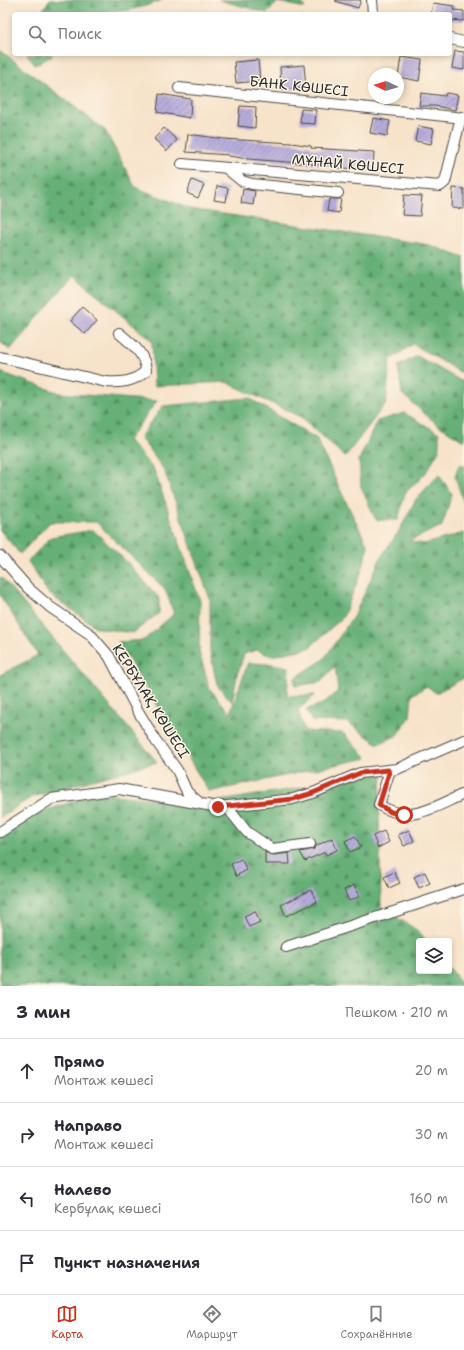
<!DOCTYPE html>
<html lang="ru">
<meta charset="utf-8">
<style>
:root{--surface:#fff;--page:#f2f2f3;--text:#2b2b33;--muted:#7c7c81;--line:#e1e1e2;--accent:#c8321e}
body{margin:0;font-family:"Shantell Sans",sans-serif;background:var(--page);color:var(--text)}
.controls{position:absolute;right:12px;bottom:12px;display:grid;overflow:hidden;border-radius:4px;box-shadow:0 2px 6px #0003}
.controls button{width:36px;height:36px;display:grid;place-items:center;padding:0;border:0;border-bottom:1px solid var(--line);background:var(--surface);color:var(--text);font:20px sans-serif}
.compass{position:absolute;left:368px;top:68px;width:36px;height:36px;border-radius:50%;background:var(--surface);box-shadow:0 2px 6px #0003;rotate:274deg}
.stop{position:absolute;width:12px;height:12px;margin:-9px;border:3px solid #c8321e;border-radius:50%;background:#fff}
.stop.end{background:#c8321e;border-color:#fff;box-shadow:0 1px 4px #0008}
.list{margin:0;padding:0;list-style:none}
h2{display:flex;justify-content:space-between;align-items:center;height:52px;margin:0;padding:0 16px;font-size:17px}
h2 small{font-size:13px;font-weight:400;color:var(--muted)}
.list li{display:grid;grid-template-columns:26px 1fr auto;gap:12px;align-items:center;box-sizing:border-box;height:64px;padding:0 16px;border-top:1px solid var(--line)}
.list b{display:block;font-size:15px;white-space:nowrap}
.list p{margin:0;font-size:13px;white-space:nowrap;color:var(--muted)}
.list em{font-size:13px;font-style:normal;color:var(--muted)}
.icon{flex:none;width:22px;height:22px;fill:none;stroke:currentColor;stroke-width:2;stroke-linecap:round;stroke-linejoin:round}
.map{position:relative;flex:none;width:464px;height:986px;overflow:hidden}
.search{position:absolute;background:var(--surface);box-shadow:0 2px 6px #0003;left:12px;right:12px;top:12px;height:44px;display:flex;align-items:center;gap:10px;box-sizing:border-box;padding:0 14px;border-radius:4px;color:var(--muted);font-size:15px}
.sheet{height:308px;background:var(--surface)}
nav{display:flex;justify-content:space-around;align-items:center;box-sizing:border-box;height:56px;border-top:1px solid var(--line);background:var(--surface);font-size:11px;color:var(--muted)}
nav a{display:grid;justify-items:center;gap:2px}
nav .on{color:var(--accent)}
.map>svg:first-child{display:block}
.forest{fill:url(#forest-firs);stroke:#486e52}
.building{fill:url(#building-hatch)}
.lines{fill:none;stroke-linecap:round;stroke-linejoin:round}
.minor-casing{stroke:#4a4743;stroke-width:12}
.minor{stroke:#fff;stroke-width:10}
.route{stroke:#c8321e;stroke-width:5}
.labels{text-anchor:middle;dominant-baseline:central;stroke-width:3;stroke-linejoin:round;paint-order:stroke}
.street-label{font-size:14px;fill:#2b2b2b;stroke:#fcf5e5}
</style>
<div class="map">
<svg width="464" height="986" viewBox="0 0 464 986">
<defs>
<pattern id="forest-firs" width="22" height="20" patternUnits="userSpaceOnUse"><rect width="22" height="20" fill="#66b078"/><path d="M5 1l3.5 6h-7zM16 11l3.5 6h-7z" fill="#548f63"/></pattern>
<pattern id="building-hatch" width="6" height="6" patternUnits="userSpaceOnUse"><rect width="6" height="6" fill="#b7addc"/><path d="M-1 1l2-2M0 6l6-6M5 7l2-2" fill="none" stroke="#958db3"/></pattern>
</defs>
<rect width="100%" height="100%" fill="#fcf5e5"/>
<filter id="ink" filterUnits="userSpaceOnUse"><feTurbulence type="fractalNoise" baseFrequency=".025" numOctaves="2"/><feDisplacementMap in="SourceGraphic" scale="8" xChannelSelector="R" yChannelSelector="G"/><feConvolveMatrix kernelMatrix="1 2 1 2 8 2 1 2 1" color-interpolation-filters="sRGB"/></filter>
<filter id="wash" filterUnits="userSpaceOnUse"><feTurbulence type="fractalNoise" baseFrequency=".012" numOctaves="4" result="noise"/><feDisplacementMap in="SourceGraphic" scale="16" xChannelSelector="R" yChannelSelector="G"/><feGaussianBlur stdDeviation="0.9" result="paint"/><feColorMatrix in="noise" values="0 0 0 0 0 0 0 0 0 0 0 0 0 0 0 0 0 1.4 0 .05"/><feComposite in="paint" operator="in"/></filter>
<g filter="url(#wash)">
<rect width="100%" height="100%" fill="#f7e3ca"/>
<path class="forest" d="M49 0H162C122 17 83 14 41 14Z
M219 0H300L305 8 278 2 267 13Z
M0 50 105 130 135 187 190 209 430 245 464 258V371L460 372 413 344 390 360 386 403 345 457 301 417 226 382 154 386 152 341 74 275 10 350 0 342Z
M27 54H53L50 57 35 65Z
M417 356 461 381 464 380V441L438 425 402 394 398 366Z
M0 372 60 393 157 401 128 440 154 470 200 601 199 652 210 689 230 713 248 663 273 664 289 667 287 696 315 695 298 710 305 731 343 733 367 758 209 792 118 642 144 640 174 614 165 589 96 522H50L20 554 0 530Z
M249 398 317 439 345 500 368 546 362 570 343 617 309 648 271 656 257 650 244 654 237 676 232 702 217 685 210 652V599L164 470 140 437 163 406Z
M404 413 439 433V450L425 474 405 493 398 520H376L361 487 359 460 377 421Z
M459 465H464V504L455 476Z
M439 475 452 494 442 526 409 541 424 544 464 533V678L436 693 427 686 412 695 410 717 396 736 378 744 347 722 312 721 306 710 324 703 338 691 335 666 321 682 295 686V678L324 659 355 614 381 557 399 531 416 499Z
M93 530 127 562 159 598V613L133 633 97 628 48 593 28 561 51 537Z
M0 577 3 579 157 762 32 797 0 817V675L38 655 0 595Z
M383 770 379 805 381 907 418 931 427 941H419V971H449V967L464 986H0V834L25 818 98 793 201 804 337 782Z"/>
<g id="blocks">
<path class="building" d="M336 0H361L358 8 335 1Z
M433 3 455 6 454 10 464 11V21L450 20V14H431Z
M455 51 464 52V70L452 68Z
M401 57 422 60 419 81 398 77Z
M258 60 260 81 236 83 234 62Z
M304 65 306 88 281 90 280 67Z
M421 93 445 96 446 93 458 95 455 110 435 106H419Z
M159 94 191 99 190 118 157 112Z
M240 106 256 107 255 128 238 126Z
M301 109 316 110 315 124 300 123Z
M373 118 390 121 387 136 370 133Z
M418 126 434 129 431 144 415 141Z
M164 128 177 140 167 151 154 139Z
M188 134 224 139 292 143 311 146V148L374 152 373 169 339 168V166L248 159 229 156V155L186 152Z
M192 180 204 185 198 198 187 193Z
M217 186 228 188 226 202 214 200Z
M453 188 464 189V209L452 208Z
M243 189 255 191 253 205 241 203Z
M404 195 422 196 420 216 402 215Z
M329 199H341L339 213 327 211Z
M82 307 97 320 85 334 70 321Z
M409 830 414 841 404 846 398 835Z
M384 831 389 842 378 848 373 836Z
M355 836 361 847 350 852 345 841Z
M332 838 337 850 326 855 325 852 305 861 300 852 314 849 316 846Z
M265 852 272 855 289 853 290 864H265Z
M241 859 247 870 236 876 231 864Z
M394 872 400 883 389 888 384 877Z
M425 872 430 883 419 888 414 877Z
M354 885 360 896 349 901 344 890Z
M311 890 317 902 286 916 281 905Z
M255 911 260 922 249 927 244 916Z"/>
</g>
</g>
<g filter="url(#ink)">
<use href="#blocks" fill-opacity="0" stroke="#4a4743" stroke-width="1"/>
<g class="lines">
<defs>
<path id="minor" d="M372 0 373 14
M450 39 464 42
M179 88 464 118
M182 164 440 186 445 182 461 117
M226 168 242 181 252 184 338 193
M0 357 106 382C122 383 133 382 146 371 145 353 132 344 119 333
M0 556 28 588 50 607 90 634 109 656 138 711 156 741 177 770 187 792 201 804
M388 770 389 773 379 805C411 825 433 807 464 794
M226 806 247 832 272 849 310 844
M0 832 51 799 119 789 218 807 293 799 313 793 360 773 397 769 464 740
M286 947 464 889"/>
</defs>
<use href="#minor" class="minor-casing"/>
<use href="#minor" class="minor"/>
</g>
</g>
<g class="lines" filter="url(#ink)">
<path class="route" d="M218 807 293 799 313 793 360 773 388 770 389 773 379 805 391 812 404 815"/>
</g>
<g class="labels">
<g class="street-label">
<text transform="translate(299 86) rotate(6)">БАНК КӨШЕСІ</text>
<text transform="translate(348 164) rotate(5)">МҰНАЙ КӨШЕСІ</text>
<text transform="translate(151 701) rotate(58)">КЕРБҰЛАҚ КӨШЕСІ</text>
</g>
</g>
</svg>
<div class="controls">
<button><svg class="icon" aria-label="layers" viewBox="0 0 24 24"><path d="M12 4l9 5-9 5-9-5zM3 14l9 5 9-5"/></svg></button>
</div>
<svg class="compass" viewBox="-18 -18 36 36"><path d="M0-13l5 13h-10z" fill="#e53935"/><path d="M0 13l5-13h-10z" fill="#7c7c81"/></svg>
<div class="stop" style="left:404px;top:815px"></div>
<div class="stop end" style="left:218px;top:807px"></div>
<div class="search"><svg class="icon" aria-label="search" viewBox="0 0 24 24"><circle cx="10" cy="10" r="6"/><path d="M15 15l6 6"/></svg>Поиск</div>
</div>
<section class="sheet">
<h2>3 мин<small>Пешком · 210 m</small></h2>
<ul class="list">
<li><svg class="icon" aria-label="ahead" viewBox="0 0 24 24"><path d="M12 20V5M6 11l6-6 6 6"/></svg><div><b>Прямо</b><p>Монтаж көшесі</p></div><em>20 m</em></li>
<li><svg class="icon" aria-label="right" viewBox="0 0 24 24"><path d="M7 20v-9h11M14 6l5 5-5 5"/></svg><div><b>Направо</b><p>Монтаж көшесі</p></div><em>30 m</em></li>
<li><svg class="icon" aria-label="left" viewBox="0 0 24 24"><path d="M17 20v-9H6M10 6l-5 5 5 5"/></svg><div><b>Налево</b><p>Кербұлақ көшесі</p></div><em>160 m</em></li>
<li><svg class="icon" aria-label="arrive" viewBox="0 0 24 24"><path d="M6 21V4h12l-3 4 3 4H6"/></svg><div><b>Пункт назначения</b></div></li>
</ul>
</section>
<nav>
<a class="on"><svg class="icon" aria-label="map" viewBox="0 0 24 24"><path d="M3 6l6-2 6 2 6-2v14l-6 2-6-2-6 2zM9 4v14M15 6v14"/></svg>Карта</a>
<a><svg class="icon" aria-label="directions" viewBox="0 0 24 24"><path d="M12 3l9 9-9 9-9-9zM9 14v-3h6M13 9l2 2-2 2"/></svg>Маршрут</a>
<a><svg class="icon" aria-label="saved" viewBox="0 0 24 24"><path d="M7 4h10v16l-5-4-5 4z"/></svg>Сохранённые</a>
</nav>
